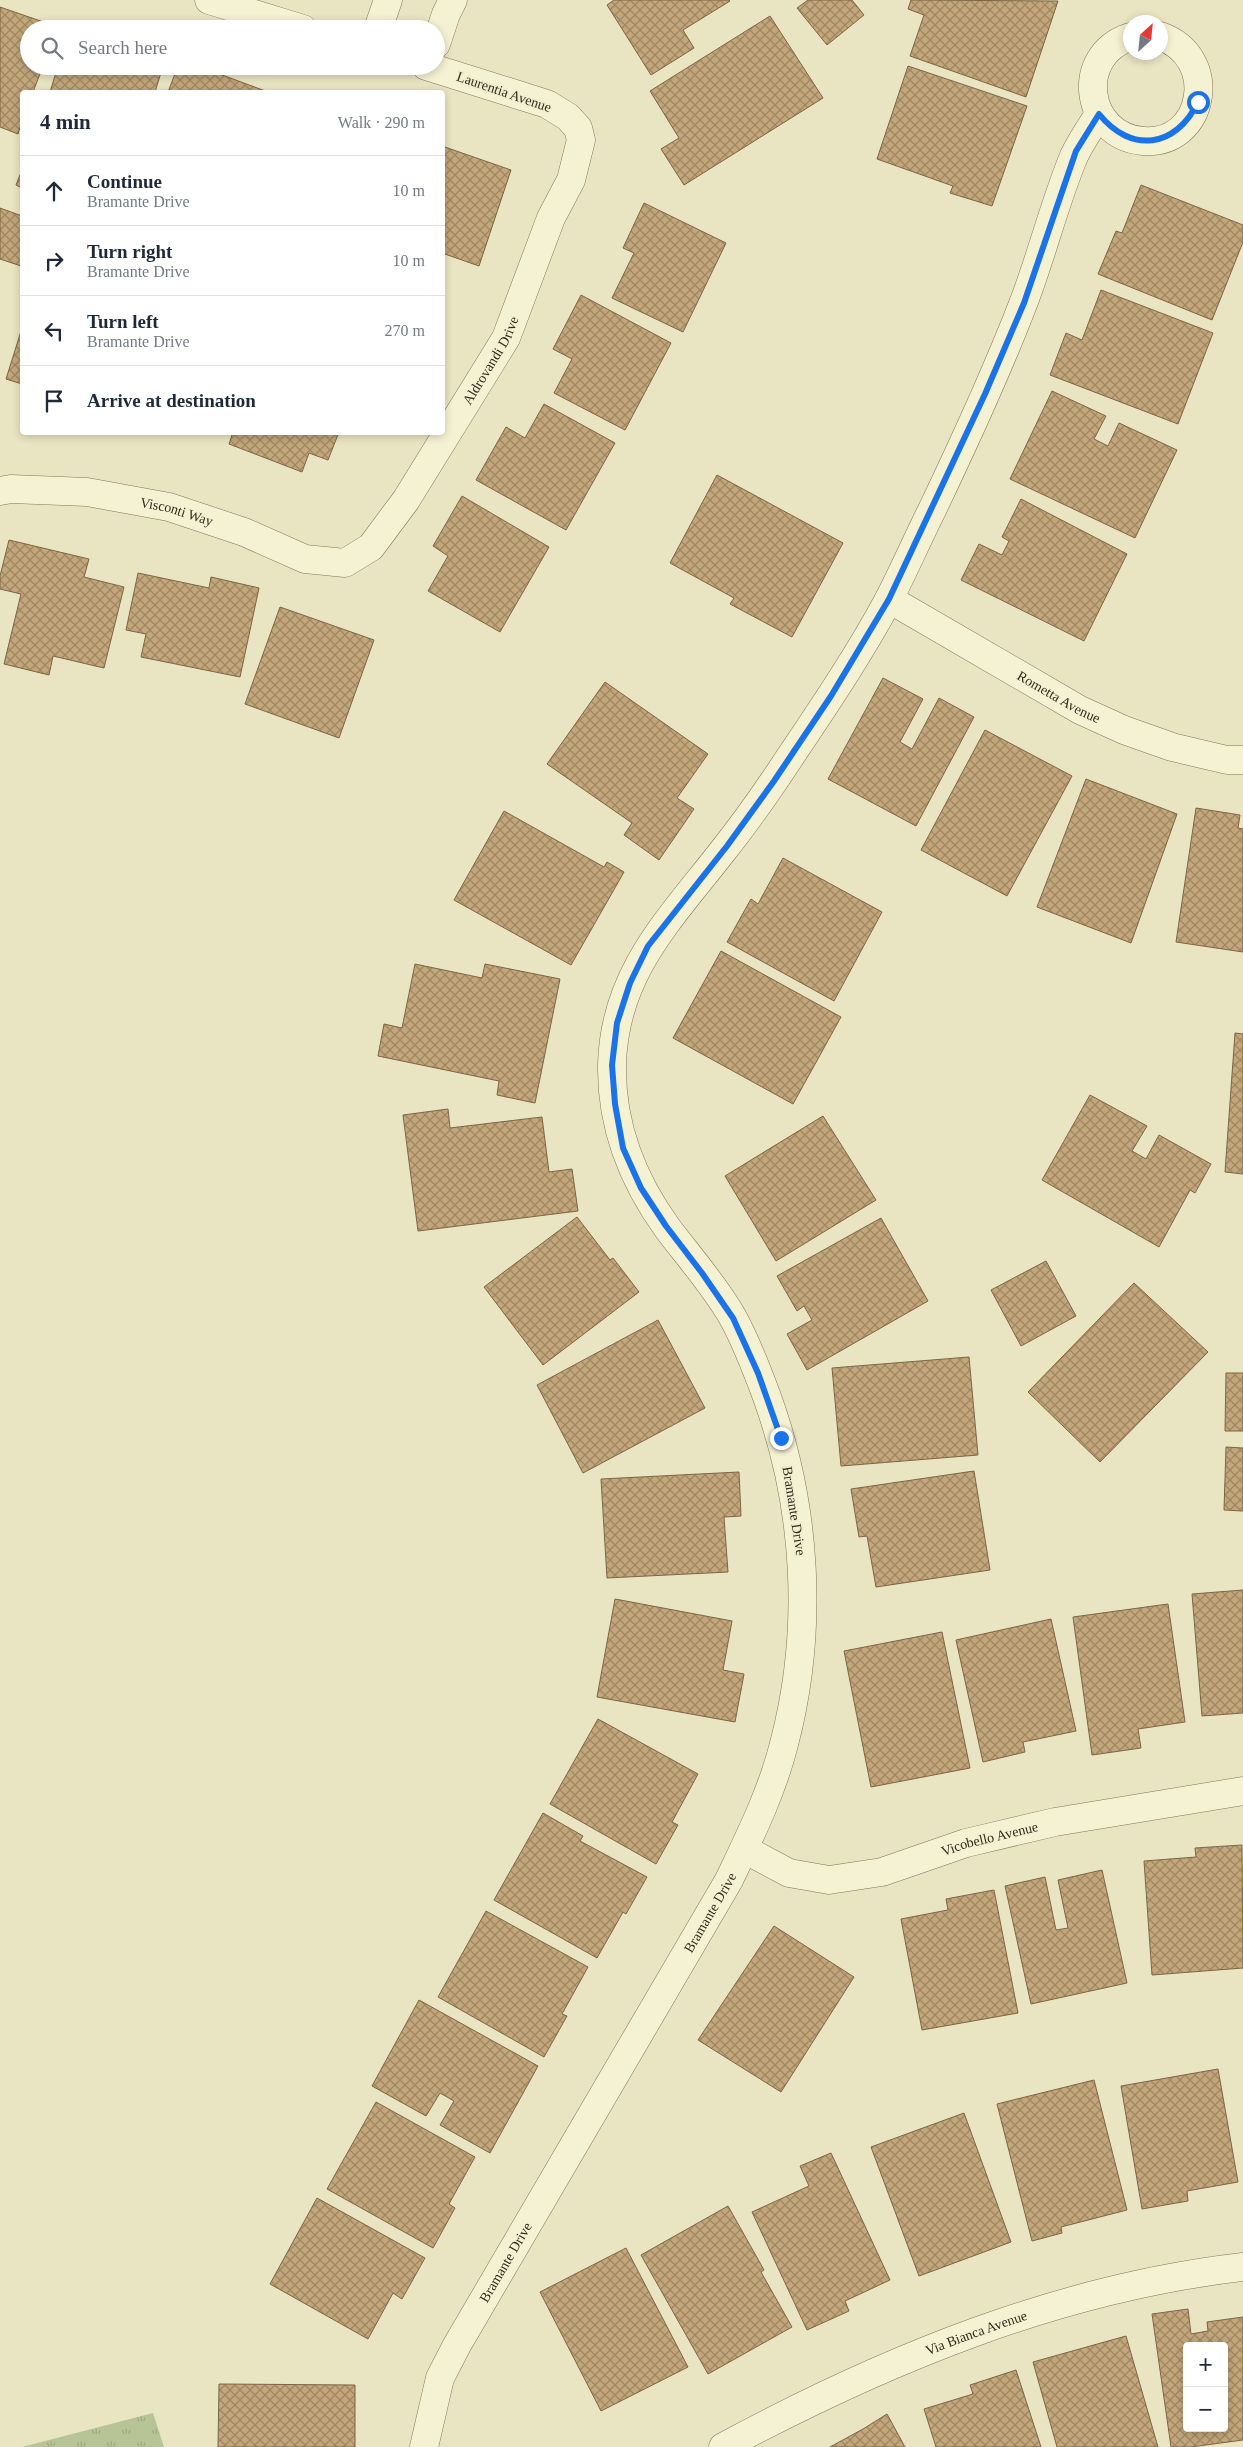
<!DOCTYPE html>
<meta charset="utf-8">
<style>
:root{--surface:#fff;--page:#f2f2f3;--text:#1f2937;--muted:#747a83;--line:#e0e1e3}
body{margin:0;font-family:"Times New Roman",serif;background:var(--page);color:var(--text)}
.controls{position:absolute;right:15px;bottom:15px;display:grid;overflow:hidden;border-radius:5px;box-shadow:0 2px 8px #0003}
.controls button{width:45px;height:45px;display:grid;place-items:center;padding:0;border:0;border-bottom:1px solid var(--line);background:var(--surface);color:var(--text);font:25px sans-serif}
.compass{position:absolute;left:1123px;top:15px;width:45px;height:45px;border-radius:50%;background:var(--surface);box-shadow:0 2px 8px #0003;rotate:27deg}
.stop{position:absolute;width:15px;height:15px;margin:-11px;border:4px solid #1a73e8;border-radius:50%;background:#fff}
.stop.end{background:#1a73e8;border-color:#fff;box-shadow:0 1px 5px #0008}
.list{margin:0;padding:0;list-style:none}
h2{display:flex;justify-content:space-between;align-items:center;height:65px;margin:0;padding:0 20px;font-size:21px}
h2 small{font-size:16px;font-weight:400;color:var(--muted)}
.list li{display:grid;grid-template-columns:32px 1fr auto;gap:15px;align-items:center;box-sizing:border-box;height:70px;padding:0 20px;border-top:1px solid var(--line)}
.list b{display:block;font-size:19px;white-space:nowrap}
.list p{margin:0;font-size:16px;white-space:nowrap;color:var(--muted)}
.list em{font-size:16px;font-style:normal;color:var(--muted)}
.icon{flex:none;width:28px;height:28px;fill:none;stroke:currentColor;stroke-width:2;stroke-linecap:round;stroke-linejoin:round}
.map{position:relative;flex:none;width:1243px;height:2447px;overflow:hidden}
.search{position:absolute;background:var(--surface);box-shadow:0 2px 8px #0003;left:20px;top:20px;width:425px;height:55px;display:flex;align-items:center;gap:12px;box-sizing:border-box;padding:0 18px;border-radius:28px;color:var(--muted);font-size:19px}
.panel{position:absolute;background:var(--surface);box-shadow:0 2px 8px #0003;left:20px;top:90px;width:425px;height:345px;border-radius:5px}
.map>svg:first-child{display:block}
.grass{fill:url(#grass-tufts)}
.building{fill:url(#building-cross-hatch);stroke:#7d6543;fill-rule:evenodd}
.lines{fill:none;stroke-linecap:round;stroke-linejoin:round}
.street-casing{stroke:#80765a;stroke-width:29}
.street{stroke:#f5f1d3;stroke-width:28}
.route{stroke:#1a73e8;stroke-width:6}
.labels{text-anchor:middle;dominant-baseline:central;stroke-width:4;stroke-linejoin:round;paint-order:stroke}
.street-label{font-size:14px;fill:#312b1d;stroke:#f1eecf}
</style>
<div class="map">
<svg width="1243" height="2447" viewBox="0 0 1243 2447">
<defs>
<pattern id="grass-tufts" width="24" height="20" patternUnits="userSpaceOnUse" patternTransform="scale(1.25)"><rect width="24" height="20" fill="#b7c596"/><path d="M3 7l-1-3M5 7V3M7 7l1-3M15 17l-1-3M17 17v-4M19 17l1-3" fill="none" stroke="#9ea981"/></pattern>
<pattern id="building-cross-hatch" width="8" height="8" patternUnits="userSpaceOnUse" patternTransform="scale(1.25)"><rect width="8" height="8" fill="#c3a67a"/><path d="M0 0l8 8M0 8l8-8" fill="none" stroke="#9f8763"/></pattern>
</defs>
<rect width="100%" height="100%" fill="#e9e4c1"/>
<path class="grass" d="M153 2413 164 2447H22Z"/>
<path class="building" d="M614 0H729L730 1 683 30 694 48 651 75 607 5Z
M808 0H852L864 15 827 45 797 8Z
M911 0 1058 1 1026 97 910 56 924 15 908 9Z
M0 7 58 27 57 29H29V66H43L33 92H22V121L18 134 0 127Z
M770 16 823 98 684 185 661 149 679 138 650 91Z
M58 66H163L155 92H50Z
M178 66H198L268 92H168Z
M908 66 1027 106 992 206 950 193 953 186 877 159Z
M442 146 511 170 479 266 442 253Z
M22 170V188L16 185Z
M1141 185 1243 225V242L1212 320 1098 274 1116 231 1122 233Z
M644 203 726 243 683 332 612 298 634 253 623 248Z
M0 208 22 216 21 266 0 259Z
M1101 290 1213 333 1178 424 1050 375 1066 333 1082 340Z
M581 295 671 343 625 430 554 393 572 359 553 349Z
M22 328V384L6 379Z
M1052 391 1106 416 1094 439 1108 446 1119 423 1177 450 1135 538 1010 479Z
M544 404 615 443 566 530 476 480 506 427 525 438Z
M233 432H339L328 460 309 453 302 472 229 444Z
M717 475 843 543 792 637 730 604 734 598 670 563Z
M462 496 549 547 500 632 428 591 448 556 433 546Z
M1021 499 1127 554 1084 641 961 580 979 544 1002 555 1009 541 1002 537Z
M9 540 89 559 84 577 124 587 104 668 53 656 49 675 4 664 21 594 0 589V576Z
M138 573 209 588 211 577 259 588 240 677 141 657 146 634 126 630Z
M280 607 374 640 339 738 245 704Z
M883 678 923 699 900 742 912 749 939 698 974 717 916 826 828 779Z
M605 682 708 754 677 798 694 809 659 860 624 835 632 823 547 764Z
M985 730 1072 776 1007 896 921 850Z
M1086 779 1177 814 1131 943 1037 907Z
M1196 808 1240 815 1238 828 1243 829V952L1176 942Z
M504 811 604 867 607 862 624 872 571 965 454 900Z
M783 858 882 912 834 1001 727 942 751 899 758 904Z
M721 951 841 1017 793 1104 673 1038Z
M415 964 482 978 485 964 560 979 535 1103 497 1095 499 1081 378 1056 384 1024 402 1028Z
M1235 1033 1243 1034V1174L1225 1172Z
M1090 1095 1147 1126 1132 1151 1146 1159 1159 1135 1211 1164 1195 1193 1190 1190 1159 1247 1042 1180Z
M448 1109 450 1128 542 1117 549 1172 572 1169 578 1211 418 1231 403 1115Z
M823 1116 876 1200 776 1261 725 1176Z
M577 1217 610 1260 613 1258 639 1292 543 1365 484 1287Z
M881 1218 928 1301 807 1370 787 1334 812 1320 804 1306 797 1311 777 1276Z
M1046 1261 1076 1316 1021 1346 991 1290Z
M1134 1283 1208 1352 1100 1462 1028 1392Z
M658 1320 705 1408 583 1473 537 1385Z
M969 1357 978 1455 841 1466 832 1368Z
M1226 1373H1243V1431H1225Z
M1226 1447 1243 1448V1511L1224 1510Z
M974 1471 990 1570 876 1587 867 1536 859 1537 851 1489Z
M739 1472 741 1516 724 1517 728 1572 607 1578 601 1479Z
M1243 1590V1713L1202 1716 1192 1594Z
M615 1599 732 1621 723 1670 744 1674 735 1722 597 1697Z
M1168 1604 1185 1722 1138 1729 1141 1748 1092 1755 1073 1617Z
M1051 1619 1076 1731 1023 1742 1025 1752 983 1762 956 1640Z
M942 1632 970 1768 871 1787 844 1651Z
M598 1719 698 1774 672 1822 678 1825 656 1864 550 1804Z
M543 1813 583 1836 580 1841 647 1877 626 1914 623 1912 597 1958 494 1900Z
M1242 1845 1243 1968 1152 1975 1144 1861 1196 1857 1195 1848Z
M1102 1870 1127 1983 1031 2004 1005 1886 1045 1877 1056 1930 1068 1928 1058 1880Z
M994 1890 1018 2013 922 2030 901 1919 948 1910 946 1899Z
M486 1911 588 1967 562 2014 567 2016 544 2057 438 1997Z
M774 1926 854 1977 781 2092 698 2040Z
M419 2000 538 2066 490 2153 440 2125 454 2101 440 2093 426 2116 372 2086Z
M1218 2069 1238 2182 1187 2191 1188 2201 1142 2209 1121 2086Z
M1094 2080 1127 2210 1061 2227 1062 2233 1032 2241 997 2104Z
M376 2102 475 2157 449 2204 455 2208 433 2248 327 2189Z
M964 2113 1011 2242 919 2276 871 2147Z
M831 2153 890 2280 845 2301 849 2311 807 2330 752 2212 809 2186 800 2166Z
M317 2198 425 2258 402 2299 393 2293 368 2339 270 2284Z
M728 2206 764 2270 761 2272 792 2327 708 2374 641 2255Z
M626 2248 688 2367 601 2411 540 2292Z
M1188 2309 1191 2334 1208 2331 1207 2322 1243 2317V2440L1191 2447H1171L1152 2314ZM1187 2346H1224V2428H1187Z
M1126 2336 1158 2447H1057L1033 2362Z
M1016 2370 1041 2447H936L924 2409 973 2394 970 2385Z
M219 2384 355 2385V2447H218Z
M887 2414 905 2447H830L863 2429Z"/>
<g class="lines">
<defs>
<g id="street">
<path d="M209 0 303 29"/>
<path d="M378 29 388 0"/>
<path d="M1130 37C1074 55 1084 136 1143 141 1205 146 1221 57 1160 36"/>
<path d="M436 44 446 14 453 0"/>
<path id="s1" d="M0 491 11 489 87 492 169 507 244 532 305 559 345 563 371 547 406 500 506 338 551 218 571 180 581 140 578 128 568 117 547 104 426 66"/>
<path id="s2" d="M889 599 1080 710 1124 730 1172 747 1227 760H1243"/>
<path id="s3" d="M744 1849 789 1873 829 1880 882 1872 966 1843 1055 1822 1243 1791"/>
<path id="s4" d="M424 2447 440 2378 457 2345 729 1880C750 1836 772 1792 784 1744 814 1630 807 1508 767 1397 757 1370 746 1341 732 1316 714 1285 690 1258 668 1229 633 1181 611 1126 612 1065 614 974 669 920 722 852 746 822 769 789 790 757 825 705 860 653 889 599 904 570 917 540 932 510 964 443 996 374 1023 304 1042 255 1054 204 1074 156 1081 141 1091 127 1099 114"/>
<path id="s5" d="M723 2447C885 2360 1059 2288 1243 2267"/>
</g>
</defs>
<use href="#street" class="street-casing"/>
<use href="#street" class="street"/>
</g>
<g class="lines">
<path class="route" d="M781 1438 758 1373 733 1318 702 1273 666 1226 641 1188 623 1148 615 1104 612 1065 617 1023 630 983 648 946 727 846 774 781 831 696 889 599 985 394 1024 303 1076 151 1099 114C1131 154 1176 148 1198 102"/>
</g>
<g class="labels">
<g class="street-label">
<text transform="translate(504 92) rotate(19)">Laurentia Avenue</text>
<text stroke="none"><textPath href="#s1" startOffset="609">Aldrovandi Drive</textPath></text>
<text stroke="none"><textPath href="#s1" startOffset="179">Visconti Way</textPath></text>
<text stroke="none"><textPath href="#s2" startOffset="196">Rometta Avenue</textPath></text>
<text transform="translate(794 1511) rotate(81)">Bramante Drive</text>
<text stroke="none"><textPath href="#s3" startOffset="258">Vicobello Avenue</textPath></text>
<text stroke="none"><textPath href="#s4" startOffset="609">Bramante Drive</textPath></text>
<text stroke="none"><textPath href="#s4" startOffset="204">Bramante Drive</textPath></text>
<text stroke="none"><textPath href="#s5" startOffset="278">Via Bianca Avenue</textPath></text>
</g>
</g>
</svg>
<div class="controls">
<button>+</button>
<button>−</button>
</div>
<svg class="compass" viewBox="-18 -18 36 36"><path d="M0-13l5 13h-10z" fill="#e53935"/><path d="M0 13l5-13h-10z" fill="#747a83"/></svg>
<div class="stop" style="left:1198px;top:102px"></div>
<div class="stop end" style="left:781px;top:1438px"></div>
<div class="search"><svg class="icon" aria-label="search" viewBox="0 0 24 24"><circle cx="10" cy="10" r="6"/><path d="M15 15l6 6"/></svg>Search here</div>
<section class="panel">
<h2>4 min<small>Walk · 290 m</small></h2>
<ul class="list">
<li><svg class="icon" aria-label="ahead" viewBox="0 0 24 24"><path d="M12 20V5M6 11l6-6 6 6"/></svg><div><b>Continue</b><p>Bramante Drive</p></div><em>10 m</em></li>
<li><svg class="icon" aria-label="right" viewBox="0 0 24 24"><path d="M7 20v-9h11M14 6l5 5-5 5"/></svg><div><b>Turn right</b><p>Bramante Drive</p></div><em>10 m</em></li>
<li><svg class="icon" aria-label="left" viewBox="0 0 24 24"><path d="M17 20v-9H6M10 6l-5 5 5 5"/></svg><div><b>Turn left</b><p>Bramante Drive</p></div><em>270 m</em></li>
<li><svg class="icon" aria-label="arrive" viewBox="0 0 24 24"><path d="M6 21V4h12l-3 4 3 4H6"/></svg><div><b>Arrive at destination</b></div></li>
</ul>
</section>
</div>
